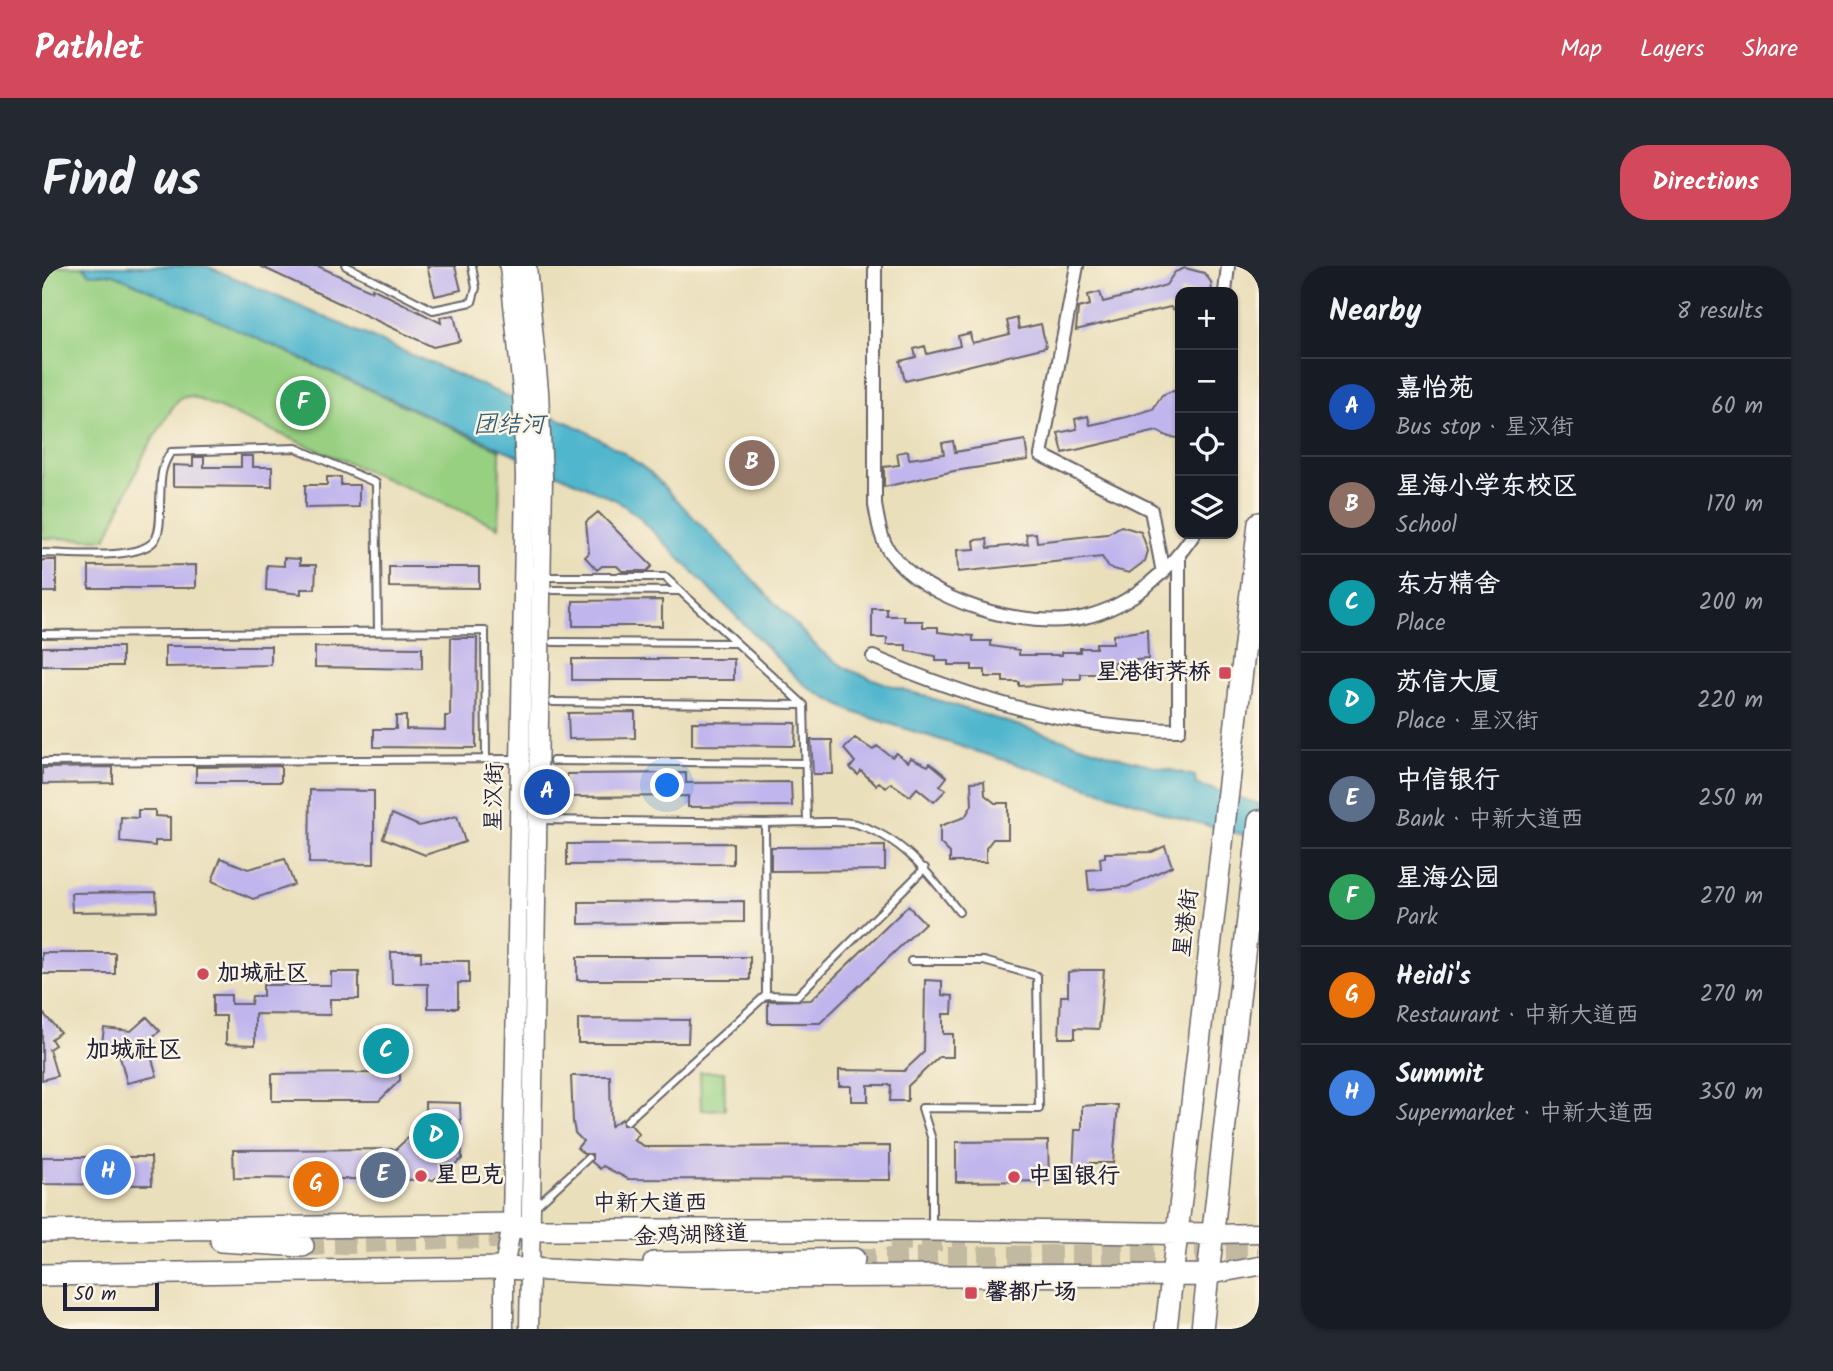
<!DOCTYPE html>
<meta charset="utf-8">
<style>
:root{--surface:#171b24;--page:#242831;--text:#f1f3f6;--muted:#9ea1a6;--line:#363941;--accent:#d1495b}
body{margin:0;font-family:Kalam,"LXGW WenKai TC",sans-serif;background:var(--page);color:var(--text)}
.controls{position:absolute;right:21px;top:21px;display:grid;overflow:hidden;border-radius:14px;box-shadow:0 2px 5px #0004}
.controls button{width:63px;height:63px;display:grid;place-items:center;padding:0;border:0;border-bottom:2px solid var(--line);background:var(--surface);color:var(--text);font:35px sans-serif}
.scale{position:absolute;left:21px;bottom:18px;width:96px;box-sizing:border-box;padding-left:7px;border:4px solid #22223b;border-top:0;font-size:19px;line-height:24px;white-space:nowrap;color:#22223b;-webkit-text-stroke:5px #fcf5e5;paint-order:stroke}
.you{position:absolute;left:626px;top:520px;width:24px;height:24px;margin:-18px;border:5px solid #fff;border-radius:50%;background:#1a73e8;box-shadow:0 0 0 10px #1a73e833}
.badge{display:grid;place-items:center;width:46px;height:46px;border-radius:50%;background:var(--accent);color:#fff;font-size:23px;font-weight:700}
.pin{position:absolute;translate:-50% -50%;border:4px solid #fff;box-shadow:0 2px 7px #0006}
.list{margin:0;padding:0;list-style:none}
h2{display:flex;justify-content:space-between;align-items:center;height:91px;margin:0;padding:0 28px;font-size:30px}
h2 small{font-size:23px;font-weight:400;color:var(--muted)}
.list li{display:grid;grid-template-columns:46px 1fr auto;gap:21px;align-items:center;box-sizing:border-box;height:98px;padding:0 28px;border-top:2px solid var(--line)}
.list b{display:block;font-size:26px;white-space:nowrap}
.list p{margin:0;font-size:23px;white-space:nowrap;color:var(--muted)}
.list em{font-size:23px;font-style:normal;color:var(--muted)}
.icon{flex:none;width:38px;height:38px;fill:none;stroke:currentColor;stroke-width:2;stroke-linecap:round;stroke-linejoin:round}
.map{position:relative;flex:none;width:1217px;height:1063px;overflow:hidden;border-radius:28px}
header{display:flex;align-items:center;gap:42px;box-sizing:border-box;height:98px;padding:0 35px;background:var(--accent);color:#fff}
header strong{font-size:33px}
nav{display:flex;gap:38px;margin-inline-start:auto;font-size:24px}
.intro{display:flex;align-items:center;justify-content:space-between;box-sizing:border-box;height:168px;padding:0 42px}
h1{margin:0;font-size:49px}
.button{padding:18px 32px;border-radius:28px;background:var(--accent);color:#fff;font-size:24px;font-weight:700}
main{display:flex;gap:42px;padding:0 42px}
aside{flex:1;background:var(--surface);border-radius:28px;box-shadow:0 2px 5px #0004}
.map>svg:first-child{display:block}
.green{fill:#98d082;stroke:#5d795e;stroke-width:2}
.water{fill:#4fb6cd;stroke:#386c84;stroke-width:2}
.building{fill:#c0b5ed}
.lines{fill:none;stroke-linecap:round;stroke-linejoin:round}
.primary-tunnel{stroke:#c2b9a1;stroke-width:21;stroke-dasharray:21 10;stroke-linecap:butt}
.lane-casing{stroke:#686468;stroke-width:10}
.street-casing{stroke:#686468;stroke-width:16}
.secondary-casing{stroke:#686468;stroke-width:21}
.primary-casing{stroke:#686468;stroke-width:24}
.lane{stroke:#fff;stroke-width:6}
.street{stroke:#fff;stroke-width:12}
.secondary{stroke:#fff;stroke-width:18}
.primary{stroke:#fff;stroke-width:21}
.poi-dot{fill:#d1495b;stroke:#fcf5e5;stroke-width:2.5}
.labels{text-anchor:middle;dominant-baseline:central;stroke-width:5;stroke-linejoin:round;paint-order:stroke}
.poi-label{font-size:23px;font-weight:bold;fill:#22223b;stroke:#fcf5e5;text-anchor:start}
.street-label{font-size:23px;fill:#22223b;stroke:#fcf5e5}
.water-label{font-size:24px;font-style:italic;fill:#345d75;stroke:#fcf5e5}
.neighbourhood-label{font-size:24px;font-weight:bold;fill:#22223b;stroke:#fcf5e5}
</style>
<header>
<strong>Pathlet</strong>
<nav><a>Map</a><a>Layers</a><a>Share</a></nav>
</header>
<div class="intro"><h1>Find us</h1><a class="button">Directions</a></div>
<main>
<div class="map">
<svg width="1217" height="1063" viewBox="0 0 1217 1063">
<rect width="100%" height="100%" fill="#fcf5e5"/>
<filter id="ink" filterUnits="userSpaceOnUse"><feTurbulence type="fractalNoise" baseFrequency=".0143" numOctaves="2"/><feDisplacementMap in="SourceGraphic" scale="14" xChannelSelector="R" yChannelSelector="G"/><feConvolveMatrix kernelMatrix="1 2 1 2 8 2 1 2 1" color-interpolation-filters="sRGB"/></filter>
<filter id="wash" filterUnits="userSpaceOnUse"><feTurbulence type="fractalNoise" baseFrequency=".00686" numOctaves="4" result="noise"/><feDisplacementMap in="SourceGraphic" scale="28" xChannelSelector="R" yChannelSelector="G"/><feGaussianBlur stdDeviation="1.57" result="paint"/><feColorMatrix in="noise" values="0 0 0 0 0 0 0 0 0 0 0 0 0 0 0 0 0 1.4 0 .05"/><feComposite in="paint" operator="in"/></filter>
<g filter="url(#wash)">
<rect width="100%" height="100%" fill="#eadfbb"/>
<path class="green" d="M0 0H41C48 11 60 8 72 7L458 184 457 261 149 130 139 132 132 139 102 188 64 273 0 272Z
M658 806H682L683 843 659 844Z"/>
<path class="water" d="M41 0H165L538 162 582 187 609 207 779 385 805 403 847 419 1080 492 1153 510 1154 518 1217 538V573L1123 548 1103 539 811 446 771 425 756 413 595 249 574 234 72 8H48Z"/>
<g id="blocks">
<path class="building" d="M218 0H276L330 25V22L399 57 398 51 412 49 418 75 391 81Z
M385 0H413L419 24 393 30Z
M1143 2 1162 7 1169 16 1170 26H1138V47L1128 41 1034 64 1036 42 1048 39 1046 29 1058 26 1061 36 1098 27 1124 19 1133 6Z
M975 52 977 63 999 58 1004 81 863 115 858 95 874 91 872 83 883 80 885 88 918 80 916 70 928 67 930 77 968 68 965 55Z
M1130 125 1138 126V172L1127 171 1115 165 1021 187 1016 167 1035 163 1033 153 1046 150 1048 159 1085 151 1111 143 1120 129Z
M983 174 986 194 912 205 842 221V201L857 199 855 187 866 185 867 193 902 188 900 177 911 175 913 186Z
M199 190H211V201H230V221L131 220V199L151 200V191H162V201H199Z
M285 211H299V219H317V241L263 242V219H285Z
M556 246 610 300 605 305H580L575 300H560L555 304 543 291 547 287 544 256Z
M1079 260 1099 266 1106 285 1103 295 1087 307 1067 302 1060 291 916 306 915 284 933 283 932 274 945 273 946 282 986 278 984 268 994 267 995 276 1065 268Z
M242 292 258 293V299H274L273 323H259V328L224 324 225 299 242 300Z
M0 294H14V326H0Z
M154 299V322H47V300Z
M347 301H437V322L347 321Z
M620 334V360H531V335Z
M830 343H845V350H862V355H881V361H896V366L931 370V375H949V380L977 384V389H1020V386H1038V382H1054V377H1071V369L1105 364 1106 393 1072 396V402H1057V408H1039V413H1021V418L977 420V416H961V411H943V404H930V399H906V395H894V390L864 385V379H845V372H830Z
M409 372H435L434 482 332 481V463H354V450H364V463L403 464V450H408Z
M123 380H229V399L123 401Z
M0 381H80V400H0Z
M273 381 380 382V403L273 401Z
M530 393H692V414H530Z
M593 446V472L527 473 526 447Z
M650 456 754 457 753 480 650 479Z
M813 472 831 484 835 480 850 491 854 487 866 496 869 492 886 500 888 497 905 511 898 520 904 524 892 536 875 522 868 530 849 517 844 522 837 516 834 519 819 505 816 509 808 502 813 496 802 483Z
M769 474H790L791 508H771Z
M239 500V516H154V501Z
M71 501V517L0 518V502Z
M644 507V517L749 516 750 540 646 541V530L525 531V508Z
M942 515 943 529 953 537H966V573H951L944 582V596H908V587L898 577V560L923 551 930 539 929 516Z
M268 524 332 525V598L267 597Z
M96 544H113V550L128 551V575H113V580L78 576 79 551 96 552Z
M350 548 377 560 415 550 423 576 383 589 341 572Z
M691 577V598L525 599V578Z
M843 580V604L729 605V581Z
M1123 580 1130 600 1085 621 1047 624 1045 604 1059 603 1058 592 1063 591V587L1110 586Z
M179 592 206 603 243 593 252 619 211 633 170 615Z
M114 626 115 645 30 646 29 627Z
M702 635V656L537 658V636Z
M866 640 883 657 778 757H726V735L769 734Z
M349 686H379V695H427V717H416V742H386V718H350Z
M0 687H73V708H0Z
M535 691H708V714H535Z
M1039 704H1062L1057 763 1033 762V772H1017L1019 730H1026V706Z
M289 706H317V733H288V749L213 748V779L184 778V750H171V729H189V738H209L210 730H221V719H289Z
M883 714 900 715V729L911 730 910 748H901V768H911V791H897L866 820V835H848L849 819H826V835H809V820H797V804L862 805 882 786Z
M0 746 18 766 9 773 13 779 7 783 15 810 0 814Z
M105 751 118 765 109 772 113 778 107 783 115 810 85 817 77 787 69 786 70 778 60 777 62 762 89 765Z
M536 753 647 754 646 777H536Z
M331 763H357L358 814 337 835H230V808L331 807Z
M529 810H568L569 860 580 853 581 859H589L597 868 591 874 604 881 848 880V914L586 913 561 900 558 903 550 896V888H542L535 882 541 875 533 867 531 856Z
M383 836 418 837 420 893 391 914 192 912 191 884 354 883 383 856Z
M1053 839H1076L1071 897H1047V907L1031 906 1033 864H1040V840Z
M1006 875 1007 915 914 916V876Z
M0 891H109L110 919 0 918Z"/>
</g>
</g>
<g filter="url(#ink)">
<use href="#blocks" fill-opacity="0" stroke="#686468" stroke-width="2"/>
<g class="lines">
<path class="primary-tunnel" d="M848 974 924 975
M261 980 408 972 508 973
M812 993 1217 986"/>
<defs>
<path id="lane" d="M304 0 391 44 430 36 434 22 430 0
M0 287C26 287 95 295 112 275 119 266 118 249 118 238 119 217 117 203 129 186L254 182 334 217 336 365
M500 311H623L762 439 765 556 723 557
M511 324 637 325
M0 368 443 365 444 493
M511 376 694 377
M511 436 762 439
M511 495 764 497
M0 496 476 493
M498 554 723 557 724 729
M765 556C780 557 800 554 814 558 862 572 888 609 917 646
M869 695H942L995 710 997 843 880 842 890 874V961
M585 855 724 729 755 730 883 602
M493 941 546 892"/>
<path id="street" d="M833 0V239C836 254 838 272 847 285 883 336 985 365 1043 351 1089 340 1127 305 1152 268
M1035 0 999 189 1109 244 1121 307
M1183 26 1186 0
M831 391C927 432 1031 464 1137 464V290"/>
<path id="secondary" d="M485 0 497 125 501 211 487 1063
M1171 968 1217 967
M1166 1009 1217 1000
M462 1063V1002L470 958 483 211 480 124 467 0"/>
<path id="primary" d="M0 965 470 958 487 964H890L1171 968
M179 975 261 980
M612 997 812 993
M0 1009 462 1002 660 1011 1166 1009
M1124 1063 1217 257
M1160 1063 1217 555"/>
</defs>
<use href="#lane" class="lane-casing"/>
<use href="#street" class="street-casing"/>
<use href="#secondary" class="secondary-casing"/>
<use href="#primary" class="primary-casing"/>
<use href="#lane" class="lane"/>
<use href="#street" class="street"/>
<use href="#secondary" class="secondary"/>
<use href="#primary" class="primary"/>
</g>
</g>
<g class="poi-dot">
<rect x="1176" y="400" width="14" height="14" rx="3.5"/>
<circle cx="161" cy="708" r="7"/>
<circle cx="379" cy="910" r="7"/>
<circle cx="972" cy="911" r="7"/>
<rect x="922" y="1020" width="14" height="14" rx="3.5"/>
</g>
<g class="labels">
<g class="poi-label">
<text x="1169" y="407" text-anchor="end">星港街荠桥</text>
<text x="175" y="708">加城社区</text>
<text x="393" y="910">星巴克</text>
<text x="986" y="911">中国银行</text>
<text x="943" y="1027">馨都广场</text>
</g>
<g class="street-label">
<text transform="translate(453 531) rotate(-89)">星汉街</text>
<text transform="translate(1145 657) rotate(-83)">星港街</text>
<text x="608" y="938">中新大道西</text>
<text transform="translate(649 970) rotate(-2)">金鸡湖隧道</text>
</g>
<g class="water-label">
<text x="467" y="159">团结河</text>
</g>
<g class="neighbourhood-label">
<text x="92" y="784">加城社区</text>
</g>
</g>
</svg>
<div class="controls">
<button>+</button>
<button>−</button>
<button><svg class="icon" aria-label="locate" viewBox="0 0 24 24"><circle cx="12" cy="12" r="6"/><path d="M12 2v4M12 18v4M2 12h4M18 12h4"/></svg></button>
<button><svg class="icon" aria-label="layers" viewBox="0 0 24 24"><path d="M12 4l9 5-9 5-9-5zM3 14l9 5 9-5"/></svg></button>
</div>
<div class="scale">50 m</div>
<div class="you"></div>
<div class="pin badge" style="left:505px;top:526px;background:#1a4fb4">A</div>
<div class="pin badge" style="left:710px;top:197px;background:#8d6e63">B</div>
<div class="pin badge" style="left:344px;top:785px;background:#0f9aa8">C</div>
<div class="pin badge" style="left:394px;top:870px;background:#0f9aa8">D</div>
<div class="pin badge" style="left:341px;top:909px;background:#5c6f8a">E</div>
<div class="pin badge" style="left:261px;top:137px;background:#2e9e5b">F</div>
<div class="pin badge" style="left:274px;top:918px;background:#e8710a">G</div>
<div class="pin badge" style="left:66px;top:906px;background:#3f7fe0">H</div>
</div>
<aside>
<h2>Nearby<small>8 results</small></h2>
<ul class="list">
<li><span class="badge" style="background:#1a4fb4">A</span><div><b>嘉怡苑</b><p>Bus stop · 星汉街</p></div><em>60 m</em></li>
<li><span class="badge" style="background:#8d6e63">B</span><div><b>星海小学东校区</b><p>School</p></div><em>170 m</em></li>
<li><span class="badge" style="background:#0f9aa8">C</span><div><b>东方精舍</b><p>Place</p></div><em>200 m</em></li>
<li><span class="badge" style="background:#0f9aa8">D</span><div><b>苏信大厦</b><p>Place · 星汉街</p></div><em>220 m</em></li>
<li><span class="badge" style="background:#5c6f8a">E</span><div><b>中信银行</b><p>Bank · 中新大道西</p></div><em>250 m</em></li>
<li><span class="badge" style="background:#2e9e5b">F</span><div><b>星海公园</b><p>Park</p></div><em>270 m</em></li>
<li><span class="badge" style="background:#e8710a">G</span><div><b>Heidi's</b><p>Restaurant · 中新大道西</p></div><em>270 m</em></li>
<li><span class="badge" style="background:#3f7fe0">H</span><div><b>Summit</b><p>Supermarket · 中新大道西</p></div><em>350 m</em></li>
</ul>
</aside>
</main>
